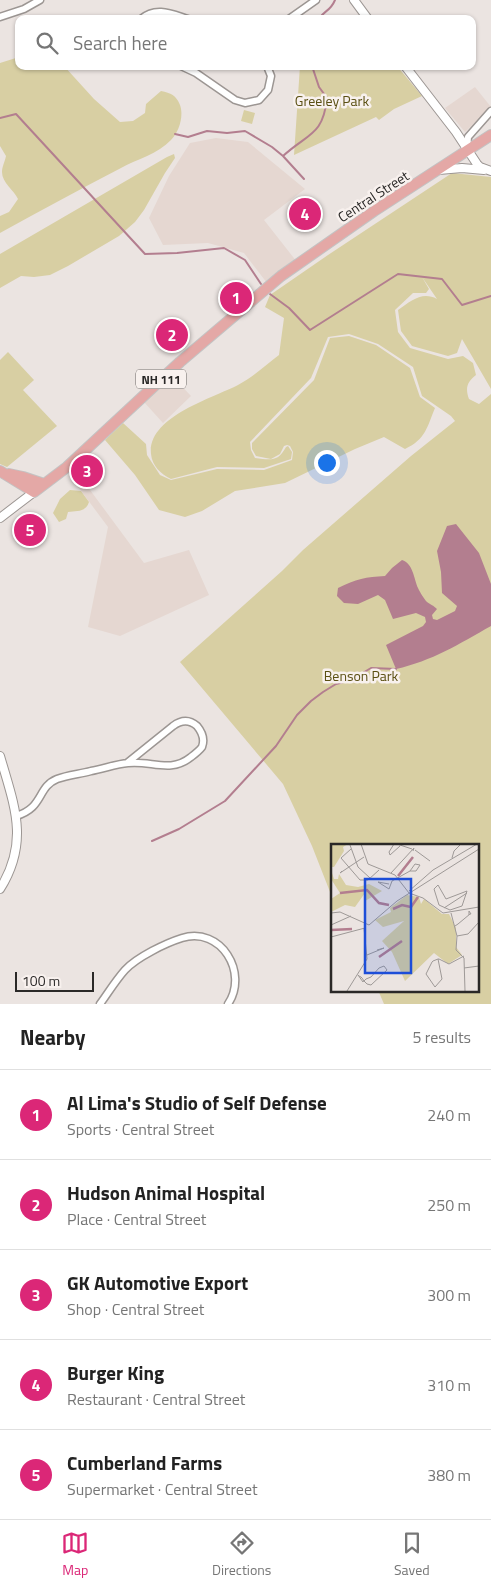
<!DOCTYPE html>
<meta charset="utf-8">
<style>
:root{--surface:#fff;--page:#f2f2f2;--text:#222;--muted:#767676;--line:#e0e0e0;--accent:#db2777}
body{margin:0;font-family:"Titillium Web",sans-serif;background:var(--page);color:var(--text)}
.scale{position:absolute;left:15px;bottom:12px;width:79px;box-sizing:border-box;padding-left:5px;border:2px solid #2a2827;border-top:0;font-size:14px;line-height:18px;white-space:nowrap;color:#2a2827;-webkit-text-stroke:4px #f8f1ee;paint-order:stroke}
.you{position:absolute;left:326px;top:462px;width:18px;height:18px;margin:-12px;border:4px solid #fff;border-radius:50%;background:#1a73e8;box-shadow:0 0 0 8px #1a73e833}
.badge{display:grid;place-items:center;width:32px;height:32px;border-radius:50%;background:var(--accent);color:#fff;font-size:16px;font-weight:700}
.pin{position:absolute;translate:-50% -50%;border:2px solid #fff;box-shadow:0 1px 5px #0006}
.list{margin:0;padding:0;list-style:none}
h2{display:flex;justify-content:space-between;align-items:center;height:65px;margin:0;padding:0 20px;font-size:21px}
h2 small{font-size:16px;font-weight:400;color:var(--muted)}
.list li{display:grid;grid-template-columns:32px 1fr auto;gap:15px;align-items:center;box-sizing:border-box;height:90px;padding:0 20px;border-top:1px solid var(--line)}
.list b{display:block;font-size:19px;white-space:nowrap}
.list p{margin:0;font-size:16px;white-space:nowrap;color:var(--muted)}
.list em{font-size:16px;font-style:normal;color:var(--muted)}
.icon{flex:none;width:28px;height:28px;fill:none;stroke:currentColor;stroke-width:2;stroke-linecap:round;stroke-linejoin:round}
.map{position:relative;flex:none;width:491px;height:1004px;overflow:hidden}
.search{position:absolute;background:var(--surface);box-shadow:0 1px 4px #0004;left:15px;right:15px;top:15px;height:55px;display:flex;align-items:center;gap:12px;box-sizing:border-box;padding:0 18px;border-radius:10px;color:var(--muted);font-size:19px}
.sheet{height:515px;background:var(--surface)}
nav{display:flex;justify-content:space-around;align-items:center;box-sizing:border-box;height:70px;border-top:1px solid var(--line);background:var(--surface);font-size:14px;color:var(--muted)}
nav a{display:grid;justify-items:center;gap:2px}
nav .on{color:var(--accent)}
.map>svg:first-child{display:block}
.built{fill:#e5d7d1}
.green{fill:#d8cfa3}
.water{fill:#b37e8f}
.lines{fill:none;stroke-linecap:round;stroke-linejoin:round}
.stream{stroke:#b37e8f;stroke-width:2}
.minor-casing{stroke:#9c9693;stroke-width:9}
.tertiary-casing{stroke:#9c9693;stroke-width:10}
.primary-casing{stroke:#c3c3c3;stroke-width:12}
.minor{stroke:#fff;stroke-width:6}
.tertiary{stroke:#fff;stroke-width:8}
.primary{stroke:#e4a8a6;stroke-width:10}
.labels{text-anchor:middle;dominant-baseline:central;stroke-width:5;stroke-linejoin:round;paint-order:stroke}
.shield{fill:#f8f1ee;stroke:#686463;stroke-width:1}
.shield-label{font-size:12px;font-weight:bold;fill:#2a2827}
.park-label{font-size:14px;fill:#5a4f12;stroke:#f8f1ee}
.street-label{font-size:14px;fill:#2a2827;stroke:#f8f1ee}
.inset-river{fill:none;stroke:#b37e8f;stroke-width:2.5}
.inset-road{fill:none;stroke:#9e9997;stroke-width:1}
.view{fill:#1d4ed8;fill-opacity:0.15;stroke:#1d4ed8;stroke-width:2.5}
.inset-edge{fill:none;stroke:#2a2827;stroke-width:2.5}
</style>
<div class="map">
<svg width="491" height="1004" viewBox="0 0 491 1004">
<rect width="100%" height="100%" fill="#ebe4e1"/>
<path class="built" d="M475 87 491 107 465 132 445 108Z
M216 138 248 142 305 189 264 220 297 262 267 283 244 253 208 243 163 245 149 218 169 176 190 143Z
M172 376 191 396 163 423 144 402Z
M76 471 144 563 189 550 209 595 120 636 88 627 108 527 70 476Z"/>
<path class="green" d="M19 57V66H64L94 99 120 122 133 121 145 113 146 104 161 91C171 93 176 95 180 105 184 116 179 132 171 140 158 154 137 159 121 168 80 189 40 211 0 233V216L9 212 18 199C14 190 2 183 2 172 2 167 5 161 6 156L0 146V63Z
M300 66H397L422 96 394 109 379 120 376 117 294 155Z
M244 110 255 113 252 124 241 121Z
M174 154 175 158 165 173 144 210 135 222 119 236 68 266 50 275 34 277 21 276 0 288V254L167 157Z
M452 173 491 177V389L462 339 457 353 448 356 412 346 401 331 398 310C411 301 422 291 437 299L422 277 429 289 426 293H413L395 310 398 332 410 348 448 359 463 356 473 363 476 375C467 382 465 388 469 399L479 404 491 394V1004H384L378 990H477V845H332V897L312 846 283 784 180 662 282 571 303 550 411 456 455 421 451 416 422 396 413 367 378 344 349 334 328 337 311 378 250 442 251 450 255 458C271 460 278 462 286 447L288 446 292 452 291 459 264 468 217 467 171 479C161 474 152 466 151 454 147 417 213 398 238 385 253 377 266 365 279 355L284 318 265 307 270 295 328 255Z
M349 336 376 345 410 368 420 397 435 408C427 427 426 439 405 449L384 437 355 449 285 483 235 491 202 511 185 517 159 510 135 475 105 440 123 423 146 444 147 455 160 475 171 480 217 469 264 470 292 460 293 452 290 446 287 445 284 446 280 454 271 459 256 456 252 449V443L314 380 330 338Z
M8 352 34 380 23 390 57 426 7 467 0 464V360Z
M70 490 81 491 89 502C86 512 77 511 68 512L66 519 59 522 53 513 60 499Z"/>
<path class="water" d="M456 524 479 553 491 584V626C459 644 432 661 396 669L386 645 423 626 426 622 425 617 416 613 393 619 385 600 378 595 358 604 344 603 337 596 338 588C356 579 366 577 385 576L392 568 402 560C413 563 414 579 418 588 420 592 424 599 427 602 431 605 433 605 437 609L432 615 433 619 437 620 455 611 457 606 442 593 441 572 437 551 447 526Z"/>
<g class="lines">
<path class="stream" d="M319 19C324 10 330 12 335 0
M0 118 16 114 145 254 177 253 224 248 245 260 261 284
M175 134 188 137 207 131 227 133 245 131 272 147 283 156 304 179
M283 156C308 133 323 136 327 98L319 87 312 66
M270 294 289 308 310 330 398 274 442 279 462 305 491 296
M152 841 179 829 225 801 276 746 297 715 311 701 323 692 336 684 351 680 371 668 396 669"/>
<defs>
<path id="minor" d="M0 17 24 9 40 0
M141 19C156 6 172 14 188 19
M289 19 316 0
M181 66 196 73 235 100 245 103 259 100 268 90 271 76 267 66
M467 149 468 137 491 111
M16 816C44 808 37 787 57 779 68 775 80 774 91 771 103 769 116 764 128 763 151 760 170 774 191 757 195 754 199 751 202 747 205 739 202 732 197 726 189 719 181 720 173 726L127 763
M100 1004C108 993 116 980 125 970 137 957 166 943 182 938 221 926 249 973 228 1004"/>
<path id="tertiary" d="M354 0 368 19
M405 66 456 132 477 164 480 167 491 171
M439 170 462 168 484 170
M0 518 34 492
M0 756C14 805 30 841 0 889"/>
<path id="primary" d="M0 471 34 492 67 467 180 362 281 276 374 211 491 135
M9 474 23 477 44 484"/>
</defs>
<use href="#minor" class="minor-casing"/>
<use href="#tertiary" class="tertiary-casing"/>
<use href="#primary" class="primary-casing"/>
<use href="#minor" class="minor"/>
<use href="#tertiary" class="tertiary"/>
<use href="#primary" class="primary"/>
</g>
<g class="labels">
<rect class="shield" x="136" y="369.5" width="50" height="19" rx="4"/>
<g class="shield-label">
<text x="161" y="379">NH 111</text>
</g>
<g class="park-label">
<text x="332" y="100">Greeley Park</text>
<text x="361" y="675">Benson Park</text>
</g>
<g class="street-label">
<text transform="translate(373 196) rotate(-33)">Central Street</text>
</g>
</g>
<g transform="translate(331 844)">
<rect width="148" height="148" fill="#ebe4e1"/>
<path d="M0 0H17L12 3 13 7 3 23H0ZM0 26 3 35H7L8 30 15 41 27 43 38 40 51 47 34 57V49L24 63 14 61 0 68V55L9 49 0 35ZM76 51 88 53 90 60 93 55 111 70H118L125 84V103L131 111 117 120 103 109 74 137 61 108 51 97 73 77 52 83 44 76 60 68 59 64Z" fill="#d8cfa3"/>
<path class="inset-river" d="M67 32 82 13M9 49 36 46 48 59 58 61M62 65 71 61 80 63 87 53M0 86 21 85M48 113 71 97"/>
<path class="inset-road" d="M30 0 37 20 64 31 78 49M63 0 58 8 59 11 69 2M66 0 81 5M19 1 27 23 39 34M20 5 10 14 29 36H37L48 26M84 6 99 17M121 14 123 7 130 0M11 27 9 29 33 13M60 29 83 4 82 7M58 40 47 38 58 45 61 37 79 27 84 20 89 21 85 27H79M107 41 115 55 136 47 131 62 119 66 108 61 103 45ZM78 47 102 26 146 0M78 49 92 54 112 69 148 63M113 64 136 49M0 69 9 68 38 81 66 57 148 5M120 69 126 92 125 106 133 114 134 147M0 81 20 72M124 82 127 80 139 70H140L138 67V71M126 92 137 90 148 78M0 93 34 84M36 111 53 104 46 106M107 115 111 135 104 143 95 130 101 118 102 117 107 115H108L118 120 133 112M133 124 148 122M27 131 28 132 30 133 31 134 33 137 36 140 40 141 56 126 53 122 48 124 40 133 35 135 33 137H32V138L27 131M16 147 36 115 33 84"/>
<path class="view" d="M34 35H80V129H34Z"/>
<rect width="148" height="148" class="inset-edge"/>
</g>
</svg>
<div class="scale">100 m</div>
<div class="you"></div>
<div class="pin badge" style="left:236px;top:298px">1</div>
<div class="pin badge" style="left:172px;top:335px">2</div>
<div class="pin badge" style="left:87px;top:471px">3</div>
<div class="pin badge" style="left:305px;top:214px">4</div>
<div class="pin badge" style="left:30px;top:530px">5</div>
<div class="search"><svg class="icon" aria-label="search" viewBox="0 0 24 24"><circle cx="10" cy="10" r="6"/><path d="M15 15l6 6"/></svg>Search here</div>
</div>
<section class="sheet">
<h2>Nearby<small>5 results</small></h2>
<ul class="list">
<li><span class="badge">1</span><div><b>Al Lima's Studio of Self Defense</b><p>Sports · Central Street</p></div><em>240 m</em></li>
<li><span class="badge">2</span><div><b>Hudson Animal Hospital</b><p>Place · Central Street</p></div><em>250 m</em></li>
<li><span class="badge">3</span><div><b>GK Automotive Export</b><p>Shop · Central Street</p></div><em>300 m</em></li>
<li><span class="badge">4</span><div><b>Burger King</b><p>Restaurant · Central Street</p></div><em>310 m</em></li>
<li><span class="badge">5</span><div><b>Cumberland Farms</b><p>Supermarket · Central Street</p></div><em>380 m</em></li>
</ul>
</section>
<nav>
<a class="on"><svg class="icon" aria-label="map" viewBox="0 0 24 24"><path d="M3 6l6-2 6 2 6-2v14l-6 2-6-2-6 2zM9 4v14M15 6v14"/></svg>Map</a>
<a><svg class="icon" aria-label="directions" viewBox="0 0 24 24"><path d="M12 3l9 9-9 9-9-9zM9 14v-3h6M13 9l2 2-2 2"/></svg>Directions</a>
<a><svg class="icon" aria-label="saved" viewBox="0 0 24 24"><path d="M7 4h10v16l-5-4-5 4z"/></svg>Saved</a>
</nav>
